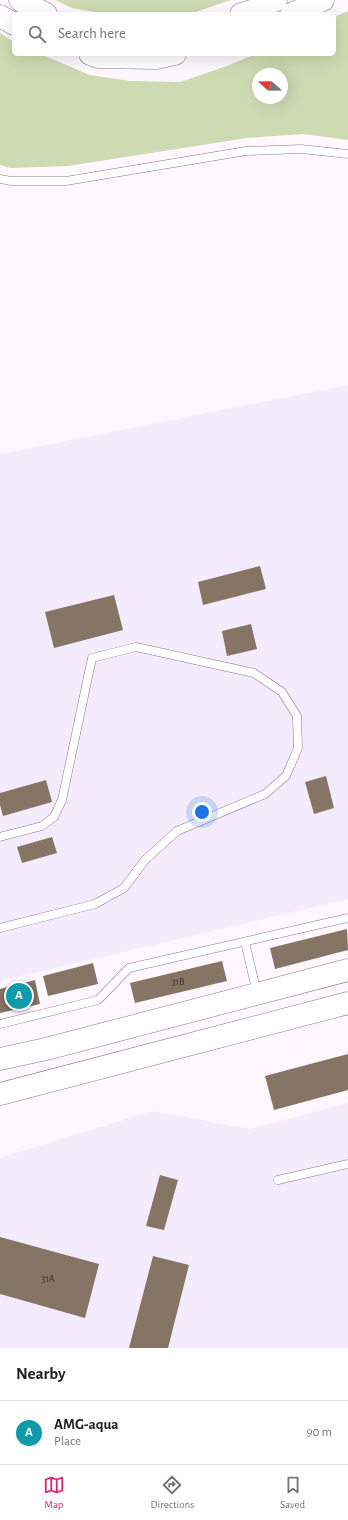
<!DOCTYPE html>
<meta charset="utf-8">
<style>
:root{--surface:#fff;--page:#f2f2f2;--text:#202124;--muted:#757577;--line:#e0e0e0;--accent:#db2777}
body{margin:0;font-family:"Alegreya Sans",sans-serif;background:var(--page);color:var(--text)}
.compass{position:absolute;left:252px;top:68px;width:36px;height:36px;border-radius:50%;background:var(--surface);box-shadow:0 4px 16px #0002;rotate:290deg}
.you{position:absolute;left:202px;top:812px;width:14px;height:14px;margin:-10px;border:3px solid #fff;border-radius:50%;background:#1a73e8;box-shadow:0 0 0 6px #1a73e833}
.badge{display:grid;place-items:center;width:26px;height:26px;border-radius:50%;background:var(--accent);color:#fff;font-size:13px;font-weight:700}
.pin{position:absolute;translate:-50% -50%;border:2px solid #fff;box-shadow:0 1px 4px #0006}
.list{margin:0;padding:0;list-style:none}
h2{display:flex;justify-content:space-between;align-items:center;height:52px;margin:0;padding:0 16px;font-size:17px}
h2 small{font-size:13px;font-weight:400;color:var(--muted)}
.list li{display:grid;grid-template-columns:26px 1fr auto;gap:12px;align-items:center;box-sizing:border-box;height:64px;padding:0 16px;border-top:1px solid var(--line)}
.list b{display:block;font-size:15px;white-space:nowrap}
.list p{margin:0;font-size:13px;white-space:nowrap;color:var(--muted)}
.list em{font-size:13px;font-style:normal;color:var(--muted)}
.icon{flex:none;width:22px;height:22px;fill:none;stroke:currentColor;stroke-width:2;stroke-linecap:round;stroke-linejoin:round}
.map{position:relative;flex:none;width:348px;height:1348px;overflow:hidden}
.search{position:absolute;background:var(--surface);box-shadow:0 4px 16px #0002;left:12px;right:12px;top:12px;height:44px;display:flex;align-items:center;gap:10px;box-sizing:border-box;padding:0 14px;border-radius:6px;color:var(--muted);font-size:15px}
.sheet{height:116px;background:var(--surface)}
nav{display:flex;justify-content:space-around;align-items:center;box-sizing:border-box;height:56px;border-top:1px solid var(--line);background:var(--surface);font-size:11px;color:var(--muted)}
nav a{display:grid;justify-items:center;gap:2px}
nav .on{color:var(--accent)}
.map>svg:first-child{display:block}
.industrial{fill:#f4ecfc}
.green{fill:#cedab2;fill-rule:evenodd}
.building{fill:#867465}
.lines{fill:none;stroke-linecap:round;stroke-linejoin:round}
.lane-casing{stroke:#8a7a8a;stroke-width:9}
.primary-casing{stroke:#8a7a8a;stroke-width:23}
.lane{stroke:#fff;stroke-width:8}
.primary{stroke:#fff;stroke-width:22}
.labels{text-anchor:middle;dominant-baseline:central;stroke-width:3.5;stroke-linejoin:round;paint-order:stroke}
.number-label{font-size:10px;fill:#362d2e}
</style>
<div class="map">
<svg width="348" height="1348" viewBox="0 0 348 1348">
<rect width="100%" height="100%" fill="#fef7fe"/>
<path class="industrial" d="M348 385V899L0 981V454Z
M348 1103V1348H0V1158L152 1111 250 1129Z"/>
<path class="green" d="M55 0H231L190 14H105L72 8Z
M348 11V140L303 134 247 138 68 166 11 168 0 165V33L14 42V54H40L90 75 130 81 180 82 224 67 256 54H334V17ZM258 74H282V98H258Z"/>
<path class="building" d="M260 566 266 589 203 605 198 582Z
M114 595 123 630 54 648 45 612Z
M251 624 257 649 227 656 222 631Z
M326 776 334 808 314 814 305 782Z
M46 780 52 802 3 816 0 805V793Z
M52 837 57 853 22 863 17 847Z
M347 929 348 950 275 969 270 948Z
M222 961 227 981 135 1003 130 983Z
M93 963 98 984 48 996 43 976Z
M35 980 40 1004 0 1013V989Z
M348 1054V1090L274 1110 265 1076Z
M160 1175 178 1180 164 1230 146 1226Z
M0 1237 99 1264 85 1318 0 1294Z
M153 1256 189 1265 168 1348H129Z"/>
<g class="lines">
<defs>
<path id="lane" d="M0 179 11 181H66L246 151 301 149 348 154
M0 837 42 826 54 817 62 800 92 658 136 647 254 673 282 692 297 716 298 748 286 776 265 794 177 831 145 860 124 888 95 904 0 928
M245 942 257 993
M0 1024 98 1000 129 968 348 918
M278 1180 348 1164"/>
<path id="primary" d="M20 0 46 14
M241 14 255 10 276 0
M291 14 323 0
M0 16 14 24
M90 54 98 57 156 58 175 54
M0 1059 46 1049 348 970
M0 1094 348 1003"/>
</defs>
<use href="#lane" class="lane-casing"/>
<use href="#primary" class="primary-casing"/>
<use href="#lane" class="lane"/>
<use href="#primary" class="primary"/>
</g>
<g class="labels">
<g class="number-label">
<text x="178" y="982">31В</text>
<text x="48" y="1279">31А</text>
</g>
</g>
</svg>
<svg class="compass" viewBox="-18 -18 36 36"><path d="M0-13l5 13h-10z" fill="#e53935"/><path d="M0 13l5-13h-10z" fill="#757577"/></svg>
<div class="you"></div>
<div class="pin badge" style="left:19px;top:996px;background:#0f9aa8">A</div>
<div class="search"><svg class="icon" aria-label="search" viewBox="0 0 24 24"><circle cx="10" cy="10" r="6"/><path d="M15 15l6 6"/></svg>Search here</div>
</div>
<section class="sheet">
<h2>Nearby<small></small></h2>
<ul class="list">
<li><span class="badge" style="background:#0f9aa8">A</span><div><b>AMG-aqua</b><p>Place</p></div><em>90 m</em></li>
</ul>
</section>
<nav>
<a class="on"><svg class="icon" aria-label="map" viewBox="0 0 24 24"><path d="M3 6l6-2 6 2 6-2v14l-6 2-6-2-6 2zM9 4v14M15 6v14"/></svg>Map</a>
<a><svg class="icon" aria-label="directions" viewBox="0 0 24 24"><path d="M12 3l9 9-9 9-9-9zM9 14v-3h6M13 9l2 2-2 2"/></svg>Directions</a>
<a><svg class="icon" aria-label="saved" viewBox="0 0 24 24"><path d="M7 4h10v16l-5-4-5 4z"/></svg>Saved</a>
</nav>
